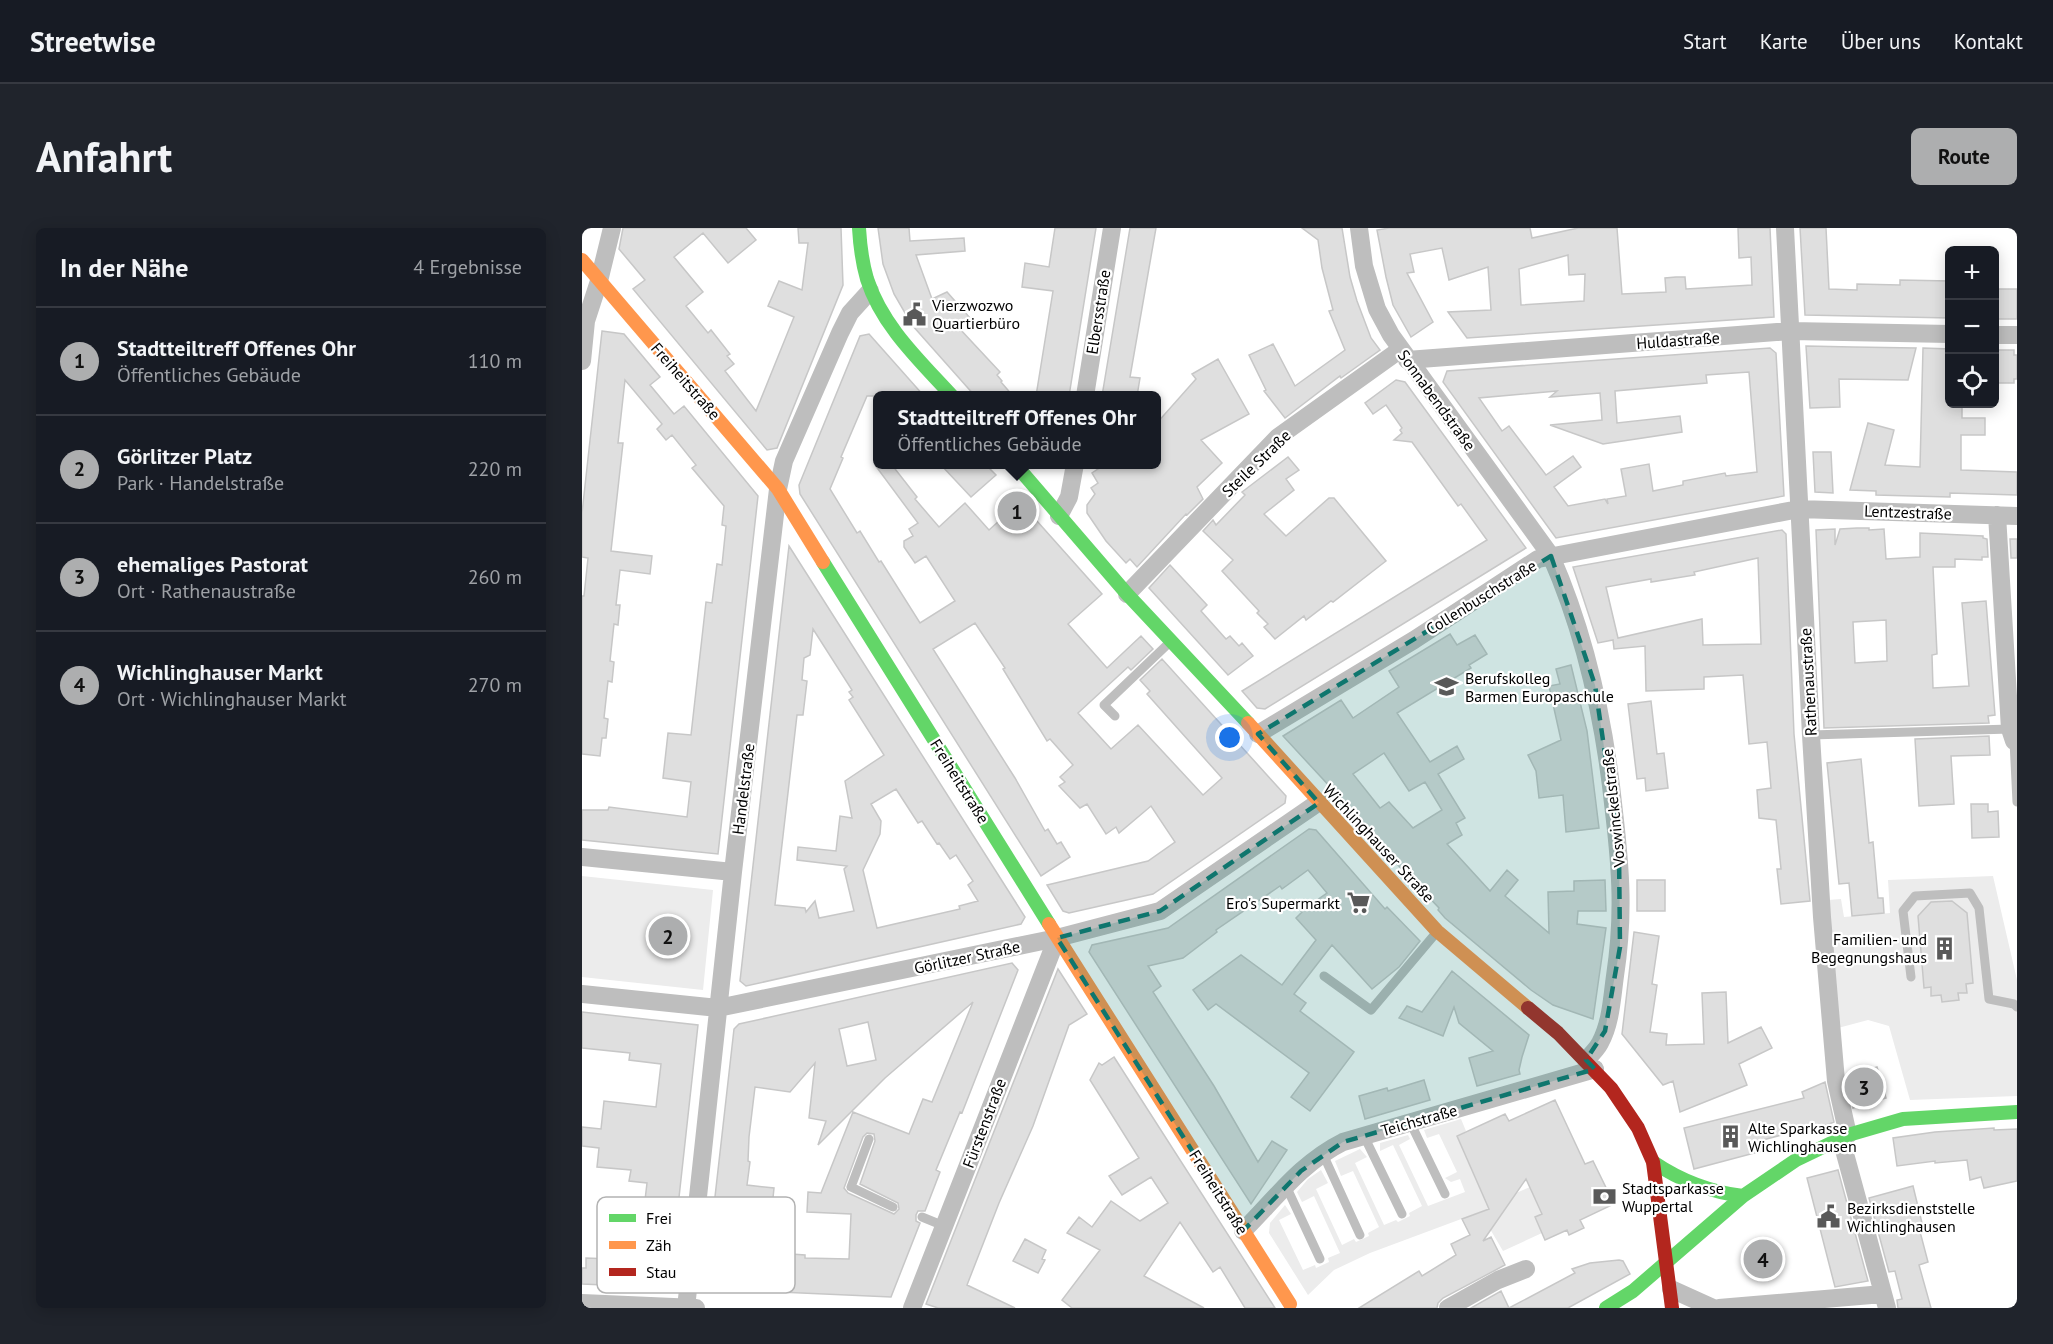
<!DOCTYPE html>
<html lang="de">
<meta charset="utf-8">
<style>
:root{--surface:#171b24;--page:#20242c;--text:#f1f3f6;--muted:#9ea1a6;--line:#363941;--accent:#adaeaf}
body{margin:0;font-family:"PT Sans",sans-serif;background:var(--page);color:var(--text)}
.controls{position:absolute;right:18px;top:18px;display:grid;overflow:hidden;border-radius:9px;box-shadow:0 3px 15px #0003}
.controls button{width:54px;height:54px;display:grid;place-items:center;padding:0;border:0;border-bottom:2px solid var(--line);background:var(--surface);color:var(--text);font:30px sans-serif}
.you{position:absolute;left:648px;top:510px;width:21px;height:21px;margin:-15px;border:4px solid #fff;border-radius:50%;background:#1a73e8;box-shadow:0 0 0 9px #1a73e833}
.badge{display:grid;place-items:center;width:39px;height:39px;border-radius:50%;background:var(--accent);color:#111;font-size:20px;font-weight:700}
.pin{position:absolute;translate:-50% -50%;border:3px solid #fff;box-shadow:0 2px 6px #0006}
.popup{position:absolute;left:291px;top:163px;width:288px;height:78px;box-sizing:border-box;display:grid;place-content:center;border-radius:9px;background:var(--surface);filter:drop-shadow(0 2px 4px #0005);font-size:20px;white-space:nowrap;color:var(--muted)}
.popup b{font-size:22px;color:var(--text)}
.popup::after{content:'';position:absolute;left:50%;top:100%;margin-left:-12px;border:12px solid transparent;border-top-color:var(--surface)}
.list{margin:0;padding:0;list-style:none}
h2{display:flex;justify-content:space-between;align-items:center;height:78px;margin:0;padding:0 24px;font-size:26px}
h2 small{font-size:20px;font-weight:400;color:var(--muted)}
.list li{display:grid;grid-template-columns:39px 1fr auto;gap:18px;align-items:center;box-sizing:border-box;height:108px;padding:0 24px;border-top:2px solid var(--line)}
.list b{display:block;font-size:22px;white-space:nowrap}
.list p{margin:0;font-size:20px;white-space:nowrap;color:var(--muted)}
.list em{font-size:20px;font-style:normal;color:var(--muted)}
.icon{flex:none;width:33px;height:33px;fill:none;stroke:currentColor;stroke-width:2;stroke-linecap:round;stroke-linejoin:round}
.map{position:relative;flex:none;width:1435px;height:1080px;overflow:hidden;border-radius:9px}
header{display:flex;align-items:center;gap:36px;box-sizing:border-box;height:84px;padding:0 30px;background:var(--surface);border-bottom:2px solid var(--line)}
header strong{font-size:28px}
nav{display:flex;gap:33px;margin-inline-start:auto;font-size:21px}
.intro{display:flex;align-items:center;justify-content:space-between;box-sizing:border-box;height:144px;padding:0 36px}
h1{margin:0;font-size:42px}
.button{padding:15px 27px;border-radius:9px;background:var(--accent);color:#111;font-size:21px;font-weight:700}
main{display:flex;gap:36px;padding:0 36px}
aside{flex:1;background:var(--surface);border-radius:9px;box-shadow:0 3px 15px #0003}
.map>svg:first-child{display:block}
.green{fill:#ececec}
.building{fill:#dfdfdf;stroke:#c7c7c7;stroke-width:1.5;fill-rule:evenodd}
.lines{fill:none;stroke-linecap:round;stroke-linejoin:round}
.lane{stroke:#bebebe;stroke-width:9}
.street{stroke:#bebebe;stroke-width:18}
.fast{stroke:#63d668;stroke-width:14}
.slow{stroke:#ff974d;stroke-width:14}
.jam{stroke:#b3261e;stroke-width:14}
.marked{fill:#0f766e;fill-opacity:0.2;stroke:#0f766e;stroke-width:4.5;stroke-dasharray:12 8;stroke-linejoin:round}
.labels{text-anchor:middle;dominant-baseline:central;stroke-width:4.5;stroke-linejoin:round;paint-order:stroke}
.poi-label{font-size:16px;fill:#000;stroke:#fff;text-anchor:start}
.street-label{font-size:16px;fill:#000;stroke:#fff}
.key{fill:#fff;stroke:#b2b2b2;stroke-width:1.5}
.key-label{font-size:16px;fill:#000}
</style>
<header>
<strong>Streetwise</strong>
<nav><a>Start</a><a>Karte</a><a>Über uns</a><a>Kontakt</a></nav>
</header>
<div class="intro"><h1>Anfahrt</h1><a class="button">Route</a></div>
<main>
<aside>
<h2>In der Nähe<small>4 Ergebnisse</small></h2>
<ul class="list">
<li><span class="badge">1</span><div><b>Stadtteiltreff Offenes Ohr</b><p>Öffentliches Gebäude</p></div><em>110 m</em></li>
<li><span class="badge">2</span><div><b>Görlitzer Platz</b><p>Park · Handelstraße</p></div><em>220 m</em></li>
<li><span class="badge">3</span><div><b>ehemaliges Pastorat</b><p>Ort · Rathenaustraße</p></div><em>260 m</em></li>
<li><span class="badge">4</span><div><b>Wichlinghauser Markt</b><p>Ort · Wichlinghauser Markt</p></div><em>270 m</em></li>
</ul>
</aside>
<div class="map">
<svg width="1435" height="1080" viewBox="0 0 1435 1080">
<rect width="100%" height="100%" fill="#fff"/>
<path class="green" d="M0 648 131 662 121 762 0 749Z
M1411 648 1435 752V868L1328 872 1307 798 1286 792 1256 800 1246 672 1259 671 1262 689 1308 685 1306 652Z
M879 891 884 903 875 909 903 972 927 968 948 959 960 986 953 989 960 1005 921 1023 898 984 788 1025 752 1042 726 1067 687 1005 688 995 703 977 709 986 697 992 721 1042 733 1037 734 1040 747 1034 746 1030 758 1025 732 968 720 974 715 964 726 951 739 942 746 955 734 961 760 1017 772 1011 774 1014 787 1008 786 1005 797 999 771 943 759 948 753 933 778 921 785 929 773 935 802 997 814 992 816 994 828 988 827 985 840 978 811 917 798 923V915L826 907 828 911 817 917 846 978 883 964 878 951 869 954 863 950 875 944 857 906 845 910 842 902Z"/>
<path class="building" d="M41 0H164L174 12 146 35 121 5 92 29 121 64 104 78 126 105 129 102 148 126 145 128 152 136 143 143 174 183 212 89 186 78 197 53 220 62 226 15H217L216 0H259L261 57 195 220 185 222 51 61 63 52 37 21Z
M296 0H327L328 13 382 10 383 23 334 27 350 71 365 64 388 90 377 100 418 144 415 147 420 153 419 154 431 168H393L330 97 312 66 301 36Z
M473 0H514L487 168H454L471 63 440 59 443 35 467 39Z
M548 0H574L548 149 558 150 555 168H520Z
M720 0H760L768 49 775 73 789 110 798 122 759 150 758 148 703 190 682 163 684 162 667 127 691 116 713 158 763 122 747 83 751 82 740 40 736 12Z
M807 0H948L950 10 996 0H1035L1040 66 1084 64 1083 50 1094 49H1103L1104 61 1170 57 1169 29 1157 30 1156 0H1188L1192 89 885 110 866 84 909 82 906 39 867 52 860 20 828 26 832 44 825 45 851 94 829 109 811 77 804 49 795 2ZM986 27 987 47 1003 46 1002 73 939 77 937 41Z
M1218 0H1244L1247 61 1275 62V56L1318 57V52L1368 53V90L1223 87Z
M1416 61H1435V91H1416Z
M20 103 42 106 78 149 68 157 92 186 102 178 176 268 136 626 0 612V582H26L27 579 105 589 109 554 81 550 86 505 109 507 124 374 130 375 135 336 140 337 144 298 140 297 142 278 110 240 114 237 90 207 84 212 75 201 80 196 43 152 36 215H41L29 323 70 328 68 346 38 342 34 377H38L36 397 32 396 28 433 32 434 30 454 26 453 22 490 26 491 24 510H20L18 528 0 526V368H2L6 330 0 329V285Z
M287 106 342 168H285L259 229 261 230 248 261 275 305 278 303 297 334 299 333 338 395 373 373 344 328 333 335 322 319V313L331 308 327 301 336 295 293 237H310L335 269 333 271 357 299 383 275 407 302 438 274 520 366 486 396 525 440 559 408 571 421 549 442 546 439 496 485 529 521 556 497 621 567 640 550 565 466 568 463 558 452 580 431 704 568 703 575 571 666 487 685 481 683 465 657 566 633 593 614 569 578 537 605 534 599 524 606 505 576 498 580 477 558 483 554 478 549 491 537 468 511 465 513 421 441 423 440 393 395 351 421 433 550 463 603 466 601 475 616 479 614 488 629 459 648 218 266 217 257 278 108Z
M1224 118 1271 119 1334 120 1326 152 1257 151 1258 179 1228 180Z
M1188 120 1194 125 1202 268 974 310 861 154 865 143ZM1167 144 1175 244 1144 248 1143 245 1101 253V257L1071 263 1067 236 1039 241 1044 268 1025 271 1026 276 1023 271 986 278 972 259 999 239 991 228 964 247 927 198 920 203 897 170 975 163 968 169 1018 165 1020 192 968 197 1021 216 1100 204 1098 188 1035 195 1033 163 1125 155 1124 147Z
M1341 120 1368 121V176H1380V190H1403V207H1379V242L1435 244V267L1368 265V269L1330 268 1294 267V263L1268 262 1286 195 1312 202 1303 237 1338 239Z
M1413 122H1432V127H1435V151H1432V155H1413Z
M636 131 667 186 619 212 640 235 615 259 621 271 605 287 604 286 555 339 548 331 544 335 524 313 505 285V277L513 266 509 260 516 255 510 245 522 237H574V196L614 151 610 146Z
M814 152 823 154 944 320 683 481 675 480 660 463 905 312 879 276 876 278 830 214 812 212 820 205 818 202 820 200 804 177 791 186 783 175Z
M1231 224H1249L1251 265 1233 264Z
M706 229 717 242 704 251 712 262 682 286 704 308 747 270H752L804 333 751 374 749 373 724 392 722 388 693 411 682 399 686 396 675 385 677 383 640 343 651 332 621 303 631 292 634 297 663 267 660 264Z
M359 237H404L414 247 389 269Z
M1275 300H1287V302L1302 301 1304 331 1338 329V305L1401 308V310L1405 311 1406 329H1400V332L1373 331V339H1351L1355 426 1350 427 1351 460 1387 458 1380 375 1404 373 1413 487 1406 488 1407 495 1242 500 1234 302 1253 301V317L1258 301ZM1304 392 1305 433 1273 435 1271 394Z
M1200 302 1204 306 1212 506 1228 673 1199 676 1195 641H1199L1194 592 1177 590 1175 562 1189 560 1185 514 1167 516 1161 447 1122 449V461L1064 463 1063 418 1032 421 1031 412 1016 415 991 339ZM1176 330 1179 416 1121 417 1120 391 1036 410 1024 359 1069 351V354L1113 347 1112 344Z
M1428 311H1435V330H1429Z
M207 318 443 689 439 696 164 758 158 753ZM231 401 270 462 267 464 271 469 267 472 302 527 263 553 270 590 258 588 254 623 216 619 215 632 265 638 262 641 272 683 237 690 233 673 224 684 223 680 193 677 215 487H221L225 453 220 452 222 430 228 427ZM314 561 336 595 340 593 355 616 357 615 368 631 374 627 391 653 386 657 396 673 377 678 378 681 295 700 281 642 298 606 299 593 289 576Z
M588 337 625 377 619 383 644 411 648 408 657 418 660 415 671 428 646 447 567 360Z
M868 406 875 417 893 407 905 426 887 437 889 440 815 485 848 534 875 518 882 531 856 546 883 590 874 595 880 607 865 616 908 663 925 642 936 652 923 668 967 705 966 664 992 663V653L1023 652 1024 683H996L995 696 1024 700 1011 791 971 777 949 762 863 690 856 682 857 680 813 634 815 633 773 587 771 588 751 562 701 508 759 472 771 490 817 459 807 443ZM802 525 827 563 843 554 860 582 831 600 807 574 798 580 771 546Z
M989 437 1005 503 1017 600 984 604 981 567 957 570 954 543 946 527 979 512 967 458 978 456 974 441Z
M1069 473 1075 526 1082 525 1086 560 1064 563 1063 550 1055 551 1046 476Z
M1407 508 1408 527 1369 528 1372 576 1337 578 1333 511Z
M1279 531 1287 615 1291 614 1296 670H1301L1302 685 1270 688 1267 655 1257 656 1245 535Z
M1389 576H1406V584L1416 583 1417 609 1390 610Z
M727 601 734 602 803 681 805 679 838 713 817 739 790 761 750 717 712 766 724 775 718 783 772 824 728 883 709 869 727 845 634 776 626 782 611 762 659 727 700 757 734 712 714 690 720 684 719 683 745 665 726 642 700 661 698 658 634 702 635 704 601 730 566 738 579 758 571 764 632 858 676 934 690 913 705 922 669 976 507 724 510 717 586 700Z
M1055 652H1083V683H1055Z
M1370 673 1385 685 1391 755 1384 756 1385 765H1376L1377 772 1360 774 1359 767 1349 768V759L1342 760 1336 688 1349 674Z
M1052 704 1077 708 1070 756 1075 757 1068 804 1085 806 1084 817 1122 816 1120 765 1144 764 1146 815 1179 799 1190 820 1157 836 1165 857 1098 884 1091 853 1081 857 1040 806Z
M430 735 436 742 380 885 378 884 354 942 358 944 343 983H336L334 987V993L338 995 309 1069 127 1061 123 1057 152 801 157 796ZM391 774 350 874 341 871 327 906 271 884 239 965 226 964 225 984 269 986 267 1031 223 1030V1027L195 1025 194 1049 160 1048V1042L154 1041 157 1012 163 1013V1007L187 1009 192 960 165 957 168 934 166 933 167 909 173 859 208 864 233 835 227 890 244 893 236 917 303 850ZM286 794 294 832 265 838 257 801ZM285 905 292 906 293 913 278 956 316 975 317 981 312 986 266 965 262 960 281 909Z
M476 741 505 786 487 797 451 898 417 975 385 1057 433 1080H356L344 1076Z
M870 743 947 807 940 829 937 842 938 846 895 858 887 830 911 823 877 795 872 779 861 808 817 790 825 778 840 784Z
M0 784 116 797 87 1060 0 1056V1040H4V1030L56 1032 65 955 47 953 49 942 15 939 17 920 0 918V899L19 901 22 873 74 879 79 836 47 832 48 825 0 820Z
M532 829 548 854 693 1080H663L638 1039 631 1044 598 994 562 1048 622 1080H490L480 1072 518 1022 485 1005 497 989 510 999 529 973 558 993 586 975 569 949 540 967 527 948 557 930 508 852 517 835 520 837Z
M1295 839 1304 870 1271 880 1265 848Z
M842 852 848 872 783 891 777 868 805 860 806 863Z
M1243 854 1252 894 1220 907 1218 902 1177 913 1180 923 1112 941 1102 900 1222 870 1220 864Z
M973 872 1003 936 1011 933 1032 976 998 992 1002 1000 987 1007 985 1002 963 1012 953 989 960 986 944 951 901 1013 909 1009 923 1037 861 1070 856 1075 855 1080H777L837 1043 840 1048 874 1027 869 1016 888 1007 880 991 907 981 875 908 923 886 927 893Z
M1412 900V902L1435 901V953L1402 960 1399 949 1388 952 1385 932 1353 935V933L1315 938 1311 910 1353 904Z
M1256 942 1286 1053 1253 1059 1225 950Z
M1331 958 1340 995 1336 996 1346 1034 1337 1037 1349 1080H1316L1315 1072 1320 1071 1313 1043 1307 1044 1287 970Z
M443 1011 464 1022 460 1031 463 1032 456 1045 431 1033Z
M1037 1032 1041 1033 1048 1046 986 1080H889L919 1063 927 1080 993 1045 990 1041 1008 1035Z"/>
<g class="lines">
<path class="lane" d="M533 488 522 477 587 415
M1229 507 1428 501
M1432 513 1435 574
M742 748 789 782 854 705
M1329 749 1321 683 1333 668 1388 665 1397 680 1407 771 1432 776 1435 779
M828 894 863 966
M782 908 820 986
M287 911 269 959 311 979
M740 924 778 1007
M704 958 738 1031
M340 989 362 998"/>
<path class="street" d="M777 0 782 38 795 81 809 107 969 328C1005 410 1023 496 1032 584 1039 643 1042 689 1033 748 1030 769 1029 795 1018 815 1015 821 1009 827 1004 832
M1203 0 1229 507 1240 689 1254 853 1266 907
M1412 107H1435
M825 132 1209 103 1368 106
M0 133 4 93 17 53 30 0
M503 168 530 0
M1415 287 1428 501 1432 513H1435
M477 288 487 269 493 236
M545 366 696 209 819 121
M676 506 832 412 956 331 1217 281 1435 288
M0 629 151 644
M0 766 136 780 475 710 578 683 737 574
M1259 911 1305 1080
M661 1003C694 970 719 935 761 914L1013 841
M1089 1061 1131 1080
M0 1075 114 1080
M104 1080 151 644 196 261 202 233 258 105 268 85 288 63
M330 1080 475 710
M866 1080 916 1052 944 1041
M1137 1080 1301 1066"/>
<path class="fast" d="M277 0C278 17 280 34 285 51 300 98 338 133 370 168
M433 236 545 366 666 495
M241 334 467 696
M1071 934C1099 953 1127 964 1161 968
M1024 1080 1051 1063 1161 968 1214 932 1266 907 1321 891 1435 884"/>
<path class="slow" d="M0 32 196 261 241 334
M666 495 855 703 946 780
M467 696 708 1076"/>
<path class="jam" d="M946 780 976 805 1029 860 1056 900 1071 934 1090 1080"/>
</g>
<path class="marked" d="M969 328 1013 457 1037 623 1038 719 1023 803 1004 832 1013 841 761 914 719 943 661 1003 475 710 578 683 737 575 676 506Z"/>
<defs>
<symbol id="civic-bare" viewBox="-9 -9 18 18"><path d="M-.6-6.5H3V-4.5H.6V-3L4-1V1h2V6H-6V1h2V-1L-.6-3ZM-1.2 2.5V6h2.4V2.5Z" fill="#595959" stroke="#fff" stroke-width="2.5" paint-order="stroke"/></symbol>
<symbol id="school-bare" viewBox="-9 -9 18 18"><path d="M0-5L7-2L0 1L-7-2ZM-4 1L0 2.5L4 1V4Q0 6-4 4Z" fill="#595959" stroke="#fff" stroke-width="2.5" paint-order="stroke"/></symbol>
<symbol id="supermarket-bare" viewBox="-9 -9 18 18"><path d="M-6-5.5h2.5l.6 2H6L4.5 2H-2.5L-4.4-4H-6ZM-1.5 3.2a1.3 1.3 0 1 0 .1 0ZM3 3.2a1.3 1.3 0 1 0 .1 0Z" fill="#595959" stroke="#fff" stroke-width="2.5" paint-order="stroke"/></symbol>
<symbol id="building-bare" viewBox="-9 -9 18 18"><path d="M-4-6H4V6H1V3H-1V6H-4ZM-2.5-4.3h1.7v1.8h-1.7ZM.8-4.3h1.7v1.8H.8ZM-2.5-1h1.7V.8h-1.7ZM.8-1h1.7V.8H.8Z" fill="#595959" stroke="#fff" stroke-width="2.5" paint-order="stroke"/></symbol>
<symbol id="bank-bare" viewBox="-9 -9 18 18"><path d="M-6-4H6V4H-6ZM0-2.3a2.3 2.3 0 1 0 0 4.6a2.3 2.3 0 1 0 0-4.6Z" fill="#595959" stroke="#fff" stroke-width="2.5" paint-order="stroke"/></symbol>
</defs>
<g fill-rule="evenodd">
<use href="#civic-bare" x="316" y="70" width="33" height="33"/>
<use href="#school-bare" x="848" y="442" width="33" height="33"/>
<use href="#supermarket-bare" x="760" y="658" width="33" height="33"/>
<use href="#building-bare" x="1346" y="704" width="33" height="33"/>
<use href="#building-bare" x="1132" y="892" width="33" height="33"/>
<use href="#bank-bare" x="1006" y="952" width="33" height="33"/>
<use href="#civic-bare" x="1230" y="972" width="33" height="33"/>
</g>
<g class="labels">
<g class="poi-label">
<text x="350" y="77">Vierzwozwo<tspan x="350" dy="18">Quartierbüro</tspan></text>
<text x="883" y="450">Berufskolleg<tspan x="883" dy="18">Barmen Europaschule</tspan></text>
<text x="758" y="675" text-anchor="end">Ero's Supermarkt</text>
<text x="1345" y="711" text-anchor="end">Familien- und<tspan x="1345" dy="18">Begegnungshaus</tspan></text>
<text x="1166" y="900">Alte Sparkasse<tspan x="1166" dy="18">Wichlinghausen</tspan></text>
<text x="1040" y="960">Stadtsparkasse<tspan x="1040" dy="18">Wuppertal</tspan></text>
<text x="1265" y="980">Bezirksdienststelle<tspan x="1265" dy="18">Wichlinghausen</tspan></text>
</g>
<g class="street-label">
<text transform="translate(516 84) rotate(-81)">Elbersstraße</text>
<text transform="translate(1096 112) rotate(-4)">Huldastraße</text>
<text transform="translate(104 153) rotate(49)">Freiheitstraße</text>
<text transform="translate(855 172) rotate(54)">Sonnabendstraße</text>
<text transform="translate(674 235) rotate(-44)">Steile Straße</text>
<text transform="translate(1326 284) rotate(2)">Lentzestraße</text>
<text transform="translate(899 369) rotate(-32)">Collenbuschstraße</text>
<text transform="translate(1226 454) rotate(-93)">Rathenaustraße</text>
<text transform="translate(378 553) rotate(58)">Freiheitstraße</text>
<text transform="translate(161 561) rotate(-83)">Handelstraße</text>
<text transform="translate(1031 580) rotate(-96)">Voswinckelstraße</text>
<text transform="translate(797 615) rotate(47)">Wichlinghauser Straße</text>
<text transform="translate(385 729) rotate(-12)">Görlitzer Straße</text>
<text transform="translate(837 892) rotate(-16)">Teichstraße</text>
<text transform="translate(402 895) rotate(-69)">Fürstenstraße</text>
<text transform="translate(637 964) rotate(58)">Freiheitstraße</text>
</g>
</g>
<rect x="15" y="969" width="198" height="96" rx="9" class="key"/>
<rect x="27" y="986" width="27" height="8" fill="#63d668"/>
<rect x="27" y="1013" width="27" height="8" fill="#ff974d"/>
<rect x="27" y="1040" width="27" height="8" fill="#b3261e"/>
<g class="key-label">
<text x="64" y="996">Frei</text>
<text x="64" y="1023">Zäh</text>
<text x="64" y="1050">Stau</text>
</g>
</svg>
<div class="controls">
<button>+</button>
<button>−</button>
<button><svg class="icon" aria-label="locate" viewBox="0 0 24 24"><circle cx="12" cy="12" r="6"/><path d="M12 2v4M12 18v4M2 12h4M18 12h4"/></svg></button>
</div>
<div class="you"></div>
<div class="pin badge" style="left:435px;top:283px">1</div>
<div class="popup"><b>Stadtteiltreff Offenes Ohr</b>Öffentliches Gebäude</div>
<div class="pin badge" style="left:86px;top:708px">2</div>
<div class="pin badge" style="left:1282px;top:859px">3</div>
<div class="pin badge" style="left:1181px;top:1031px">4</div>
</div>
</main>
